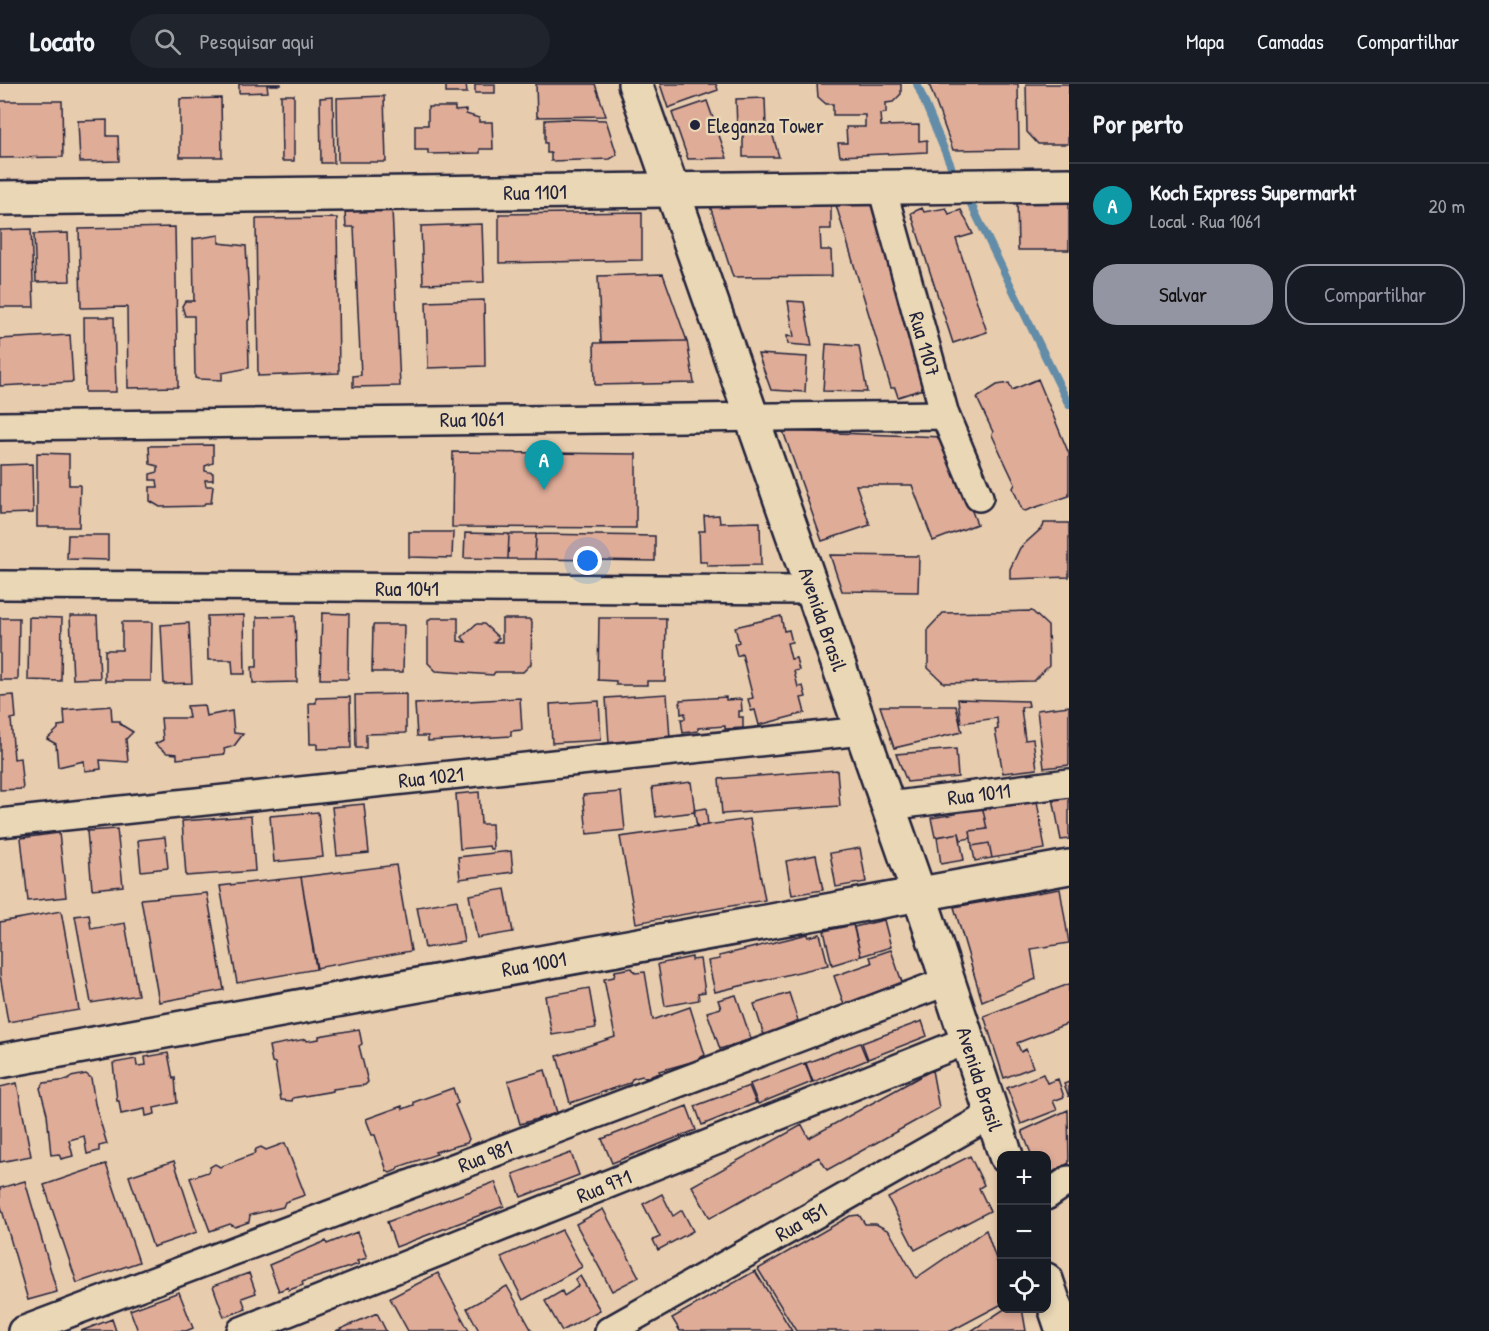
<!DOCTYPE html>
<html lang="pt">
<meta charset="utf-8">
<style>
:root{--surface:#171b24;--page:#20242c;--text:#f1f3f6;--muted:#9ea1a6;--line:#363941;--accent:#9495a2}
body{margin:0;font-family:"Patrick Hand",sans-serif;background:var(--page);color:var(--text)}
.controls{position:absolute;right:18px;bottom:18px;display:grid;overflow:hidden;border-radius:12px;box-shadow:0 3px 9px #0003}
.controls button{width:54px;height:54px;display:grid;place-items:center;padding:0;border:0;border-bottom:2px solid var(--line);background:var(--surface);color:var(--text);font:30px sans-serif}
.you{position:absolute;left:588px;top:477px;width:21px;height:21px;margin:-15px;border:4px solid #fff;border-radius:50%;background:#1a73e8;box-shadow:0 0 0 9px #1a73e833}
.badge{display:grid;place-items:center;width:39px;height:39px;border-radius:50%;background:var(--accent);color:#fff;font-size:20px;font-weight:700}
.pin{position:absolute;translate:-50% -50px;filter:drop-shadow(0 2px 3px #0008)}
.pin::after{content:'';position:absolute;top:32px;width:21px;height:18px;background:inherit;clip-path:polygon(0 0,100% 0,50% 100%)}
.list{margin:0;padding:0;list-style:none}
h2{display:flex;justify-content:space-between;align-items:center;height:78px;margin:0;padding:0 24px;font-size:26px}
h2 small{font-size:20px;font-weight:400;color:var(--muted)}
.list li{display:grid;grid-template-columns:39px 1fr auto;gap:18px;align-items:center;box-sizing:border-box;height:84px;padding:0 24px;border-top:2px solid var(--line)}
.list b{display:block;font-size:22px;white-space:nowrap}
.list p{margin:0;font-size:20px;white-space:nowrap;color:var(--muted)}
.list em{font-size:20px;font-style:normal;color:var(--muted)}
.actions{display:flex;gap:12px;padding:18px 24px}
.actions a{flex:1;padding:14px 0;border:2px solid var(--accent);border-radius:24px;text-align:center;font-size:21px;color:var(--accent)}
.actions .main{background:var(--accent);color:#111}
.icon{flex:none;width:33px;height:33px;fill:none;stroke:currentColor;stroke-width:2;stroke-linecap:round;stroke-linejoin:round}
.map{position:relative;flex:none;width:1069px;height:1247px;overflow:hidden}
header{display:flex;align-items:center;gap:36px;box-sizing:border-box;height:84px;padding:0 30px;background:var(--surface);border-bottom:2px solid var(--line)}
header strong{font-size:28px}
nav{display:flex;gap:33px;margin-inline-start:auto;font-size:21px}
.search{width:420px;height:54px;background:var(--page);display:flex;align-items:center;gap:15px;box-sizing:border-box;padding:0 21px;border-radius:33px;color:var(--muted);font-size:22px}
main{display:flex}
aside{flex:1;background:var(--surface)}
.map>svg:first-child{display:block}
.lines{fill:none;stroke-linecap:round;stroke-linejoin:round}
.stream{stroke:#628ca7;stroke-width:8}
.building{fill:#dfac98;stroke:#22223b;stroke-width:1.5}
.minor-casing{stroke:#22223b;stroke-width:32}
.tertiary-casing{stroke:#22223b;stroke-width:38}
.primary-casing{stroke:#22223b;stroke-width:38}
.minor{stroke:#e9d7b5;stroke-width:27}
.tertiary{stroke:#e9d7b5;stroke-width:33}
.primary{stroke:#e9d7b5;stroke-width:33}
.poi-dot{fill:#22223b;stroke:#e9d7b5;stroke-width:2}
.labels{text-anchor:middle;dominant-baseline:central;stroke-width:5;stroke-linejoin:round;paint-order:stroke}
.poi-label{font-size:21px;fill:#22223b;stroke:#e9d7b5;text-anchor:start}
.street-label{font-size:21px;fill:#22223b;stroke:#e9d7b5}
</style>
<header>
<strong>Locato</strong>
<div class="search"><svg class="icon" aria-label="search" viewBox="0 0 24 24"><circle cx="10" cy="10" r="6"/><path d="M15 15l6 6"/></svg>Pesquisar aqui</div>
<nav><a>Mapa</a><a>Camadas</a><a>Compartilhar</a></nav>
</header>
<main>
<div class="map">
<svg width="1069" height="1247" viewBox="0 0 1069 1247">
<rect width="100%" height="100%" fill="#e8ccae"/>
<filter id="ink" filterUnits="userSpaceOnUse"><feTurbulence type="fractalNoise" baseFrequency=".0167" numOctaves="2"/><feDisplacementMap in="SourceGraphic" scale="12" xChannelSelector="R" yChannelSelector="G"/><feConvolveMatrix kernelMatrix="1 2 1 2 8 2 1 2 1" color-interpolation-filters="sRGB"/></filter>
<g filter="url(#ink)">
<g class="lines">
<path class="stream" d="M917 0 951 82
M967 112 1069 321"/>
</g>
<path class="building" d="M239 0H281V1H267L268 8 239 9Z
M446 0H466L467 9H446Z
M475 0H495V9H475Z
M536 0H595L606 32 537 33Z
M660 0H716L718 6 668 24Z
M817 0H901V10L893 18 886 19V29L880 30 881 42 919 41V57L927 56V68L840 72 838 59H847L846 43H865V31H833V20H826L818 13Z
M929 0H1018L1019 65 953 66Z
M1026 0H1069L1068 60H1038L1027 48Z
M281 11H294V77H282Z
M384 12 386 78H338L337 14Z
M333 13 334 79H321L320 14Z
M221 14 222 73H180V15Z
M765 14 766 45H771L779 73H743V46H737L736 15Z
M0 17H62L63 73 0 74Z
M707 17 727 74 688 75 672 29Z
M428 23H455V27L466 26V30L479 34V38H492L493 65H480V69L428 70V66H415V41H428Z
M567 35 606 36 617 71 610 75 551 77V69H547V59H545V36Z
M107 36V52H118L119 77 80 78 78 37Z
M1017 115H1069V166H1018Z
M831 121V145H820L821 166H831L832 192 733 193 710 122Z
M836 121H872L929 303 898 313 895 304H891Z
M922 124 924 128 946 124 949 130 961 126 973 150 956 155 987 248 953 259 911 129Z
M392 125 400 302 353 303V292L361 291 354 143H346L345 128Z
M642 128V176L499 179V130Z
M337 134 339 289 258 292 256 135Z
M482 140 484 198 423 200 421 142Z
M175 143 178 303 128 304 127 223 81 224 79 145Z
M31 145 34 223H0V146Z
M68 149 70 197 36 198 34 150Z
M219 151V159L246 162 250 234 248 237 249 284 222 289V296L198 295 195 294 194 232H185L182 222 185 217H194L193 155Z
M663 190 687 257 601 258 598 192Z
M484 216 485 282 428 284 426 218Z
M788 217 804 218 812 262 788 260 787 252 794 253Z
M84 233H114L116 308H85Z
M70 251 73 298 0 302V255Z
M687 257 694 299 595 301 594 259Z
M826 260 859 262 867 308 823 307Z
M758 270 807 273 805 308 771 306Z
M1038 295 1069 370V412L1025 427 1022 426 1013 404 1015 400 992 351 993 348 977 314 997 301 1009 299 1012 306Z
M783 347 943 353 977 440 933 457 912 401H856L870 441 822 457Z
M213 361V379L205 382V387L213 389V396H205L206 402H213L211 419H205L203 422 160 423 150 417V403H158L157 396H150V390L158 388V382L150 380 149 362Z
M453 368 636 370V444L452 443Z
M37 369 69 370V401H80L79 443H37Z
M32 380 33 429 0 430V381Z
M719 431 720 439 760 438 761 481 707 482V478H700L699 447H705L704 432Z
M1044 439H1069V493L1010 495V485L1020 464 1043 443Z
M409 448H453L452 474 409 473Z
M465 449 509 450 508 475 464 474Z
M509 450H536L535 475H508Z
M536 450 655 452V477L535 475Z
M68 451H108V476L67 475Z
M830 471 919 472 918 508 842 507Z
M1032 527 1048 542 1049 582 1033 597 944 599 928 584V545L943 529Z
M322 529 349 530 348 595H320Z
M244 531 245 590H233L232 576H208L207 532Z
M70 532H97L100 594 73 595Z
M295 532 297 598 253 599 252 583H257V533Z
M781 532 784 547 789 546 792 558 787 559 791 575 796 574 799 586 794 587 798 603 803 602 806 613 801 614 805 629 759 641 755 626 751 627 748 615 753 614 742 570 737 572 734 560 739 558 735 543Z
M29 533 62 534 61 597 28 596Z
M0 534H19L18 596H0Z
M431 534H458V557L466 558 462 553 476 540H484L499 554 494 558H502V535H529L532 538 531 580 523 588H495L493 591 436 587 428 579V537Z
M599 534H666L665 597H647V601H616V597L598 596Z
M122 538H152L151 597H105V566H122Z
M189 539 192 599 164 600 161 541Z
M373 541H404L403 588H372Z
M406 610V649L366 650V664H356L355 611Z
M667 610 670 655 609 659 606 614Z
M14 611 16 634 11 635 14 675 20 674 23 705 0 706V612Z
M350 613 351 664 317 665V660H310L309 619H316V614Z
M726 613V616L741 615 742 627H739V633H743V644L725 645V642L698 644V647L683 649 681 635H685V629L681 630 680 616Z
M520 614 522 646 511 647V652L428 657V652H417L415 620Z
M958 615 1028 617 1029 622 1021 624 1025 656 1033 655 1037 685 1003 689 995 646 998 645 997 634 961 639Z
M599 617 601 656 552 659 550 620Z
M204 621 206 632 232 627 234 649 243 650 234 662 224 665 225 670 177 675V670L167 669 155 660 163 656 161 634H189L187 622Z
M111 622 112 637H120V640L133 648 126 655 128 678 100 676 101 685 85 687 84 677 58 683 56 660 47 655 58 645V642L65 641 64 626Z
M880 622H956L962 648 894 664Z
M1069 622V681L1044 684 1037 626Z
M956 665 958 693 907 698 896 670Z
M837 686 840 722 722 730 719 695Z
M691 698 695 728 656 733 652 703Z
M479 708 481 740H492L493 765H490L489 762 460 765 456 710Z
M621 708 625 746 587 750 583 711Z
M1036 711 1045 765 992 774 989 759 972 762 970 747 987 745 982 721Z
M1069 712V755L1061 756 1053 714Z
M364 720 369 769 337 772 332 723Z
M982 721 987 745 970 747 971 754 961 756 959 749 935 753 931 734 956 730 955 724Z
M706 724 708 741 697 743 694 726Z
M318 728 323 773 274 778 270 732Z
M251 732 255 787 186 792 182 737Z
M750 735 765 816 636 839 620 753Z
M117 745 123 802 92 805 87 747Z
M59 749 66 813 28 817 21 754Z
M959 749 964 776 941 780 937 753Z
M165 753 168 784 141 787 138 756Z
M989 759 992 774 975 777 972 762Z
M860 764 866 798 836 803 830 769Z
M511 767 513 788 460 795 458 773Z
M816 771 823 806 792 811 786 777Z
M396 781 411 867 316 884 301 793Z
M301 793 317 885 237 899 220 802Z
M505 805 513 848 477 854 469 811Z
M1060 805 1069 859 1031 865 1036 895 982 917 954 823Z
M207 809 224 906 159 918 141 815Z
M457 816 464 858 425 864 417 823Z
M61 827 79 926 8 938 0 891V838Z
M89 830 91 845 125 839 138 911 91 919 75 832Z
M884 836 891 863 861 872 854 843Z
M853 841 861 872 832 881 824 847Z
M808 850V853L820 850 828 881 715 908 708 877 720 875 719 872Z
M891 866 905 907 846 926 834 892 872 879 870 873Z
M692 873V876L700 875 705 908 698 909 699 916 665 922 658 880Z
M632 884 635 889 645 888 653 936 690 923 705 971 695 977 659 987 660 989 645 994 642 992 632 995 630 999 570 1019 557 972 615 953 604 895 614 893 615 887Z
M1069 900V939L1017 959 1021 968 1026 965 1033 983 1004 994 984 932Z
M589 904 596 944 552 951 545 912Z
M789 909 800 943 765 954 754 920Z
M736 911 751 955 720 965 707 928 721 924 718 916Z
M922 937 927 952 868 975 862 959Z
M359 945 362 960 359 962 368 998 365 1001 333 1005V1007L293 1014 292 1017 281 1016 275 979 272 978 269 962 306 955 307 957 319 955V952Z
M860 959 867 976 813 998 806 979Z
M168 969 173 995 175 994 177 1019 154 1024 155 1030 146 1032 145 1025 121 1030 119 1017H117L113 979 136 975 137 982 146 981 145 973Z
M805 979 812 998 758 1020 750 1000Z
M545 986 557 1029 520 1040 508 997Z
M932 986 939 1024 827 1086 819 1073 710 1134 692 1102 802 1041 809 1054Z
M86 990 91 994 95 1020 107 1060 99 1062V1067L87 1070 84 1052 69 1056 73 1072 61 1075 59 1070 51 1071 47 1030 40 1004 44 999 68 996 71 993Z
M1043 990 1047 999 1058 995 1064 1013 1053 1017 1057 1026 1021 1040 1007 1004Z
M1069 998V1013L1064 1000Z
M17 999 31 1072 0 1078V1003Z
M749 1002 756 1019 702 1041 695 1022Z
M453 1004 458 1019 455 1021 469 1055 467 1059 435 1068 437 1070 398 1083 397 1086 390 1089 387 1087 375 1051H372L366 1035 402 1022 403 1025 414 1021V1018Z
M687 1022 696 1046 612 1079 602 1055Z
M1068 1026 1069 1079 1046 1092V1072H1032L1022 1047Z
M285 1059 305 1111 285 1118 283 1123 250 1131 249 1138 235 1143 230 1140 210 1147 190 1094 208 1088 210 1083 215 1080 220 1083 254 1070 256 1065 261 1063 266 1066Z
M571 1069 579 1091 521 1113 513 1090Z
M970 1072 984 1101 979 1104 990 1127 915 1166 888 1114Z
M174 1077 197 1148 153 1163 129 1092Z
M106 1080 139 1178 77 1199 44 1101Z
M25 1097 57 1208 28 1216 0 1119V1104Z
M495 1098 504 1122 396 1163 387 1138Z
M662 1110 673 1132 682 1126 693 1147 658 1166 653 1156 660 1153 643 1120Z
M603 1125 639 1193 612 1207 576 1140Z
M859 1131 865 1140H876L889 1147 916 1194 986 1146 1002 1192V1220L951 1247H796L758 1185 850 1132Z
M562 1146 582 1183 523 1216 501 1173Z
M357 1148 367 1174 357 1177 359 1180 302 1198 303 1201 289 1206 288 1203 279 1207 269 1181 326 1157 327 1160Z
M755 1187 792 1247H680L672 1234Z
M249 1189 256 1209 242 1214 246 1225 224 1233 213 1202Z
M438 1189 469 1247H408L390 1214Z
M580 1192 600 1226 562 1247 545 1217 562 1207 564 1212 572 1207 578 1202 575 1195Z
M507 1202 532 1247H479L467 1224Z
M179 1208 193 1244 186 1247H138L130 1226Z
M1006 1224H1022L1026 1247H971Z
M377 1229 386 1247H336Z
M112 1235 116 1247H81Z"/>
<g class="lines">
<defs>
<path id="minor" d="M882 104 945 331 979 413
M0 342 945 331
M0 501 813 506
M889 722 1069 699
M0 739 862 647
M1046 1112 1069 1096
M22 1247 948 897
M241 1247 968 956
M609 1247 992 1030"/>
<path id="tertiary" d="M0 114 1069 101
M0 977 1069 783"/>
<path id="primary" d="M635 0 919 810 1006 1072
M1046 1196 1063 1247"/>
</defs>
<use href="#minor" class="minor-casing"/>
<use href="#tertiary" class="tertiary-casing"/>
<use href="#primary" class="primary-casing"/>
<use href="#minor" class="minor"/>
<use href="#tertiary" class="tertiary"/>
<use href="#primary" class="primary"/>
</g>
</g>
<circle class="poi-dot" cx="695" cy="41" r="6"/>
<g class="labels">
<g class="poi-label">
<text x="707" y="41">Eleganza Tower</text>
</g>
<g class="street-label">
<text transform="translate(535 108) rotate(-1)">Rua 1101</text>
<text transform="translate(925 260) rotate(74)">Rua 1107</text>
<text transform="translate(472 335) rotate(-1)">Rua 1061</text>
<text x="407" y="504">Rua 1041</text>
<text transform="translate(823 535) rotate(71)">Avenida Brasil</text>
<text transform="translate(431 693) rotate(-6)">Rua 1021</text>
<text transform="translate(979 710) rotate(-7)">Rua 1011</text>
<text transform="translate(534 880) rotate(-10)">Rua 1001</text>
<text transform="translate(980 995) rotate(72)">Avenida Brasil</text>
<text transform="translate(485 1072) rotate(-21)">Rua 981</text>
<text transform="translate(604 1102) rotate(-22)">Rua 971</text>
<text transform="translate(801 1138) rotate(-30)">Rua 951</text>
</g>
</g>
</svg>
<div class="controls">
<button>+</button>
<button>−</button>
<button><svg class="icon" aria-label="locate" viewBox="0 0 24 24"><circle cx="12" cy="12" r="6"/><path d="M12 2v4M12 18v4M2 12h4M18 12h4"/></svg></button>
</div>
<div class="you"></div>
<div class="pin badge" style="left:544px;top:406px;background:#0f9aa8">A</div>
</div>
<aside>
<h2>Por perto<small></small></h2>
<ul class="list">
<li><span class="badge" style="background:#0f9aa8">A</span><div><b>Koch Express Supermarkt</b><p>Local · Rua 1061</p></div><em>20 m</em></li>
</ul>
<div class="actions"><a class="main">Salvar</a><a>Compartilhar</a></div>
</aside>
</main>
